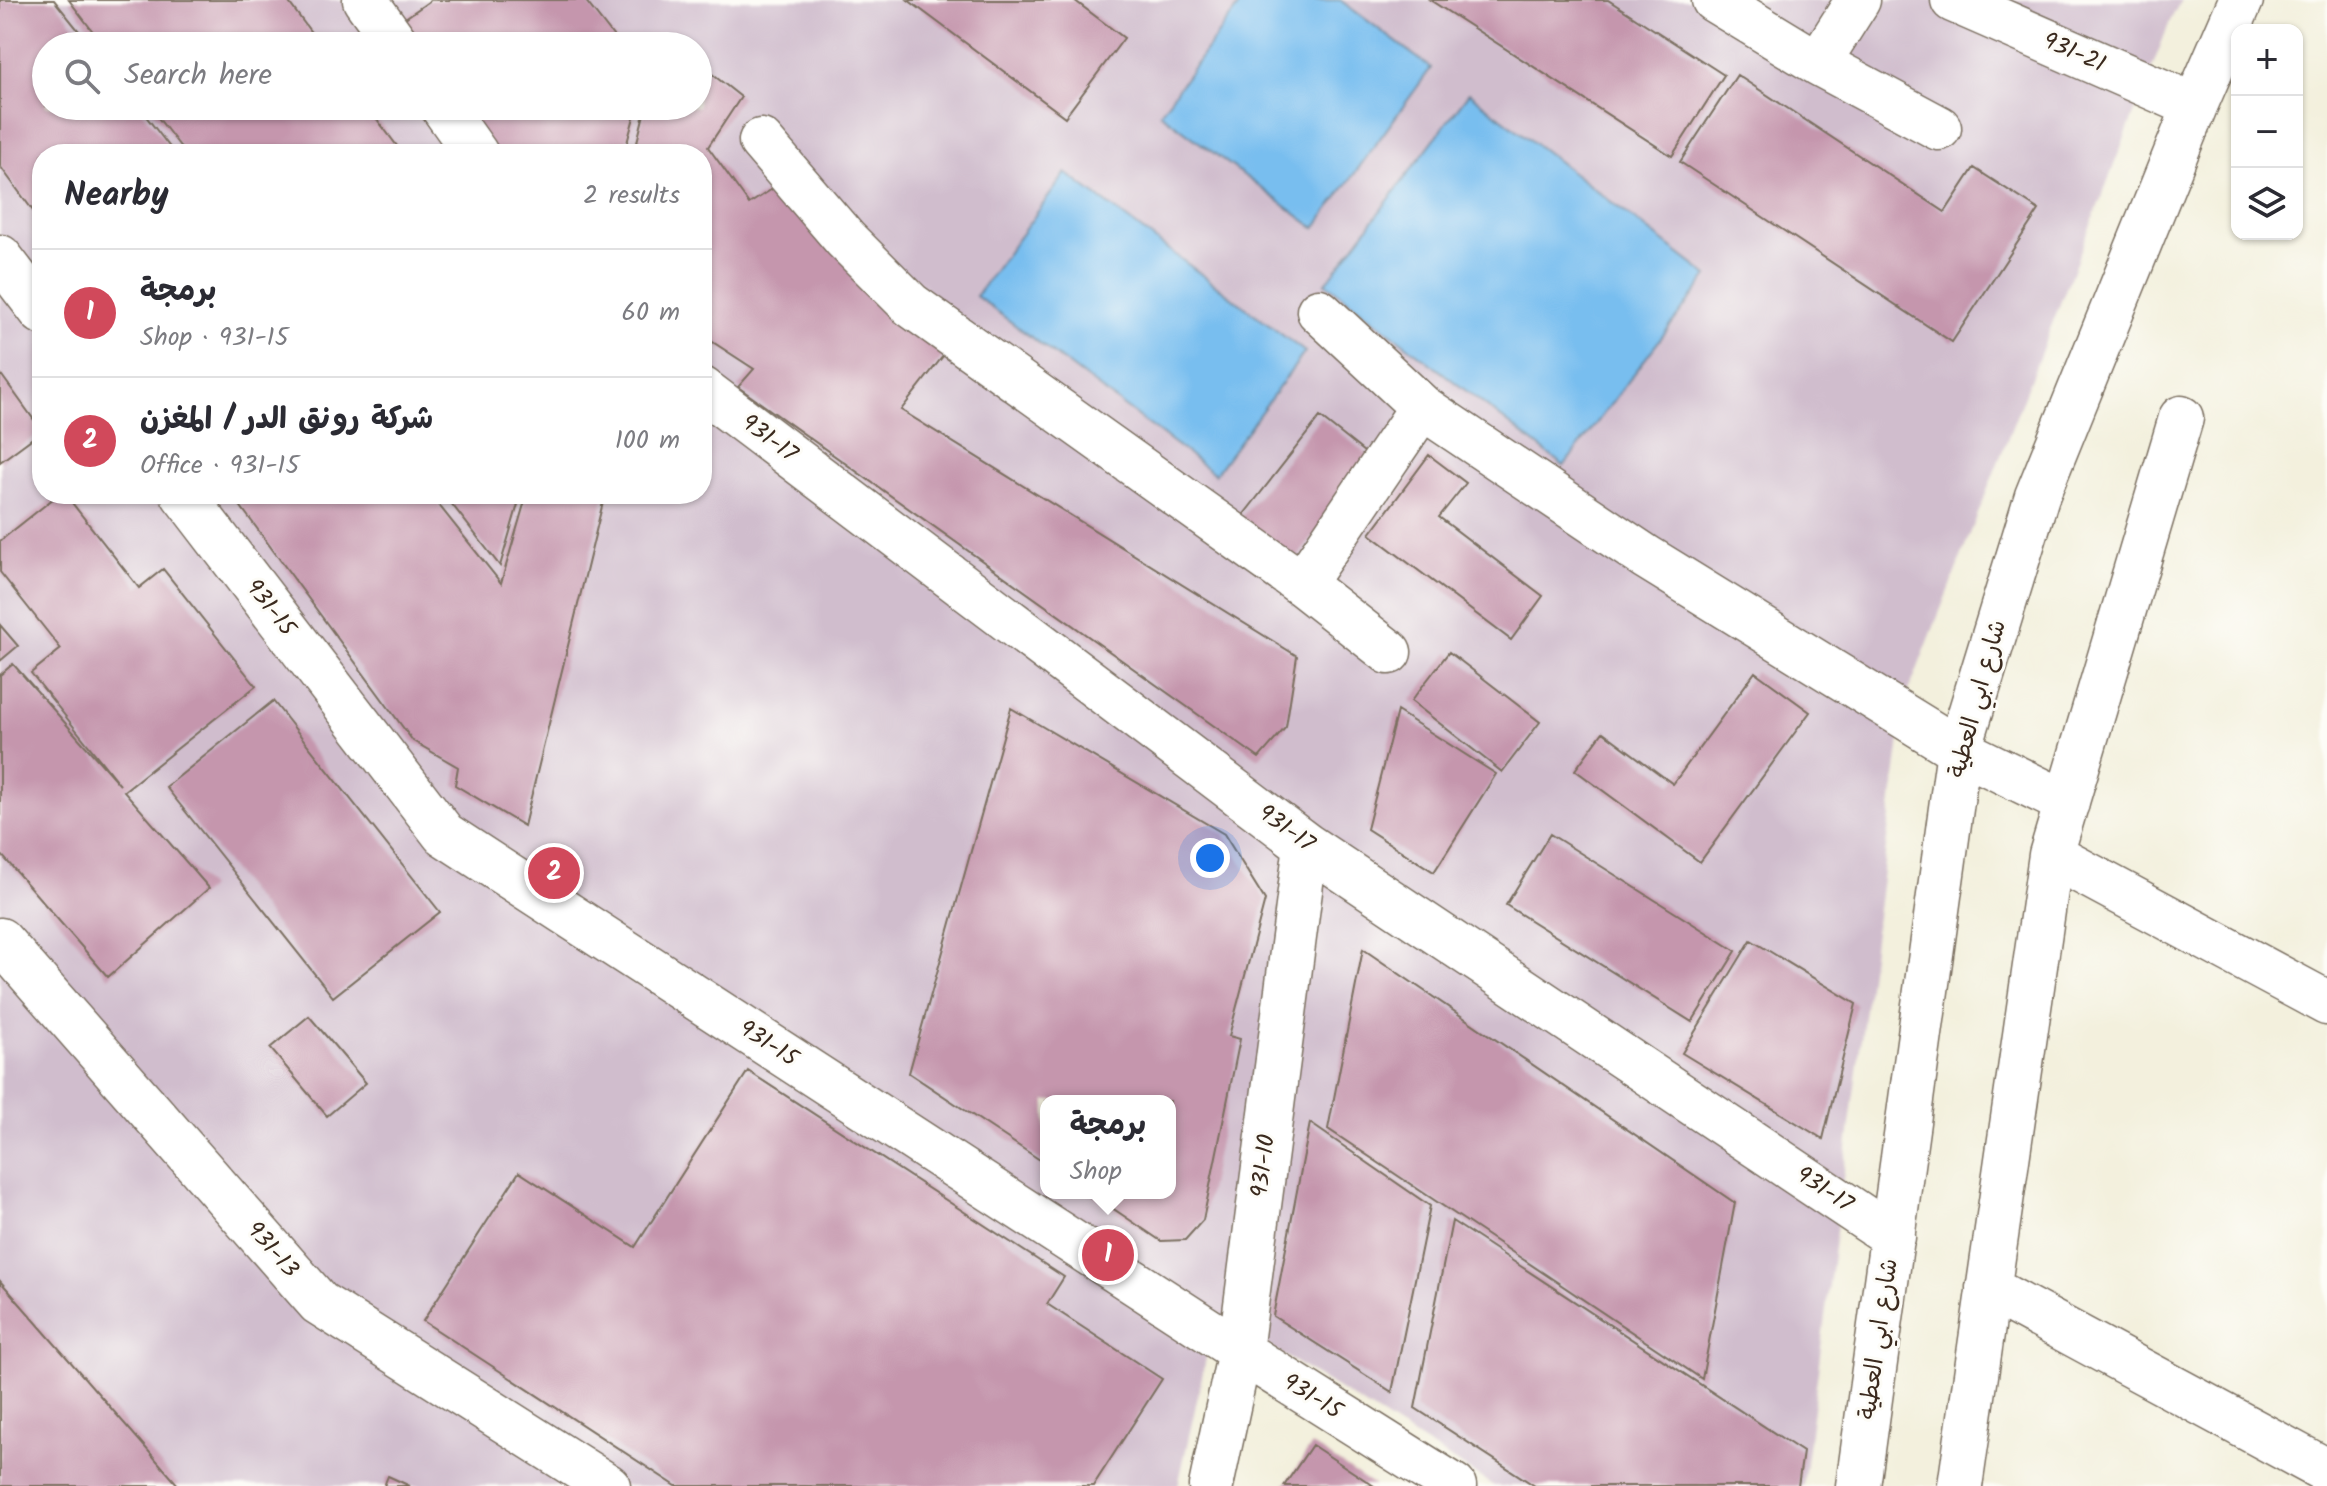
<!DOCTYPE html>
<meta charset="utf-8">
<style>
:root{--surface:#fff;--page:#f2f2f3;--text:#2b2b33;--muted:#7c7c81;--line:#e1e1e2;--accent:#d1495b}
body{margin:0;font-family:Kalam,"Playpen Sans Arabic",sans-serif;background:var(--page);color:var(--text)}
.controls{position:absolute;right:24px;top:24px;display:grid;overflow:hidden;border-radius:16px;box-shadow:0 2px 6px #0004}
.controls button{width:72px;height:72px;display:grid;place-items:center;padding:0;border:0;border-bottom:2px solid var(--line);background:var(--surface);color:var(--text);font:40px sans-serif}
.you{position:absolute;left:1210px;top:858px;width:28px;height:28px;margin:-20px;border:6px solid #fff;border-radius:50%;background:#1a73e8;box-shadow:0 0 0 12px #1a73e833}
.badge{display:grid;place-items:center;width:52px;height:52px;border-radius:50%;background:var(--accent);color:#fff;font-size:26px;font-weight:700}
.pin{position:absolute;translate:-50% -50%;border:4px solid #fff;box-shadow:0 2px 8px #0006}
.popup{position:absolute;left:1040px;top:1095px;width:136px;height:104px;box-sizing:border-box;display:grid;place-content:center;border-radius:16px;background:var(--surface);filter:drop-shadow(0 2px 6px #0005);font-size:26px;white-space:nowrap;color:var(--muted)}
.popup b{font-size:30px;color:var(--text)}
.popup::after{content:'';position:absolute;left:50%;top:100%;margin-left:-16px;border:16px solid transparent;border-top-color:var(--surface)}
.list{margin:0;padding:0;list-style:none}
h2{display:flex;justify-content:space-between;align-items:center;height:104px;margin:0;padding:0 32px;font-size:34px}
h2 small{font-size:26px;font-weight:400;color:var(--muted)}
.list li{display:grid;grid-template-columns:52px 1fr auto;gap:24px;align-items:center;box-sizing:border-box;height:128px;padding:0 32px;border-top:2px solid var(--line)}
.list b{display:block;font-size:30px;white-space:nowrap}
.list p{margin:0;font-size:26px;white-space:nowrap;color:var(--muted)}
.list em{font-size:26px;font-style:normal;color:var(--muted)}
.icon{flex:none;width:44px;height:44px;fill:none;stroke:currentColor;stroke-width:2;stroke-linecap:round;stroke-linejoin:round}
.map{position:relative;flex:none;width:2327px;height:1486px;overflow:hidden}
.search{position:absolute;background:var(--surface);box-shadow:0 2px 6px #0004;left:32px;top:32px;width:680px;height:88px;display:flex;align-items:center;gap:20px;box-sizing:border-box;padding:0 28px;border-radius:44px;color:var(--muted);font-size:30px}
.panel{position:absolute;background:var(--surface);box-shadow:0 2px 6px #0004;left:32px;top:144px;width:680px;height:360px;border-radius:32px}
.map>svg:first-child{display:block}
.industrial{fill:#d0bdcd;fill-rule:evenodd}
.water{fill:#78beef;stroke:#5a7486;stroke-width:2}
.building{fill:#c596ad}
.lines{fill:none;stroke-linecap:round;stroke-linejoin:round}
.minor-casing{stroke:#7b6f61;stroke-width:47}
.minor{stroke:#fff;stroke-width:44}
.labels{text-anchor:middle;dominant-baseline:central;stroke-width:6;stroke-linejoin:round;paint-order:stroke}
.street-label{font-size:24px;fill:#3b2a1e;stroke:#fdfcf7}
</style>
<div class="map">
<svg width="2327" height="1486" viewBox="0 0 2327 1486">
<rect width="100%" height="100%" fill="#fdfcf7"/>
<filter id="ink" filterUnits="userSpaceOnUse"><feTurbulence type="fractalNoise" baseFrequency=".0125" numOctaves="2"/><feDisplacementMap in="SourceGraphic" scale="16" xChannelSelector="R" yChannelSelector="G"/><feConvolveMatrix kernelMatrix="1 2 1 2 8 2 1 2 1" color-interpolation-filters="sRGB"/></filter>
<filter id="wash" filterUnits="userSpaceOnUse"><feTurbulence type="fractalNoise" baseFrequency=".006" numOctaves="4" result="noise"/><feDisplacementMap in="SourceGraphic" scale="32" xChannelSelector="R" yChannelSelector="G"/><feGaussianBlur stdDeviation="1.8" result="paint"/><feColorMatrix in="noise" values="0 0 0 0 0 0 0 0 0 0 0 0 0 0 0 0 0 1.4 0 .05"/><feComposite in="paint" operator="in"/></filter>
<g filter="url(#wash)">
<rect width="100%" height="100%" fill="#f3f0dd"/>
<path class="industrial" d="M0 0H2181L2171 19 1905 701 1803 1486H1494L1216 1313 1178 1486H0ZM46 46H698V106H46ZM42 154H702V494H42ZM1046 1101H1170V1193H1046Z"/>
<path class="water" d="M1243 0H1340L1431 68 1315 228 1160 113Z
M1469 93 1708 276 1564 466 1326 283Z
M1066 173 1305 352 1215 474 976 296Z"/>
<g id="blocks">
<path class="building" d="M0 0H54L91 46H46V106H138L175 154H42V223L0 166Z
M69 0H287L321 46H104Z
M431 0H585L621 46H419L401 21Z
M908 0H1074L1124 38 1065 117Z
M1430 0H1608L1724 75 1672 156Z
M698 63 741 97 708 147 749 204 777 186 950 347 901 410 1297 656 1286 727 1259 758 738 387 754 369 702 335V154H634L646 106H698Z
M1737 75 1945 212 1974 168 2039 210 1952 342 1680 162Z
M149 106H367L403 154H186Z
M463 106H637L624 154H498Z
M0 373 42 431 0 462Z
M1320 417 1374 460 1295 560 1241 518Z
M1429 455 1466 483 1439 517 1543 596 1511 640 1370 534Z
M59 494H65L139 588 163 569 256 686 124 791 209 888 108 977 0 853V675L13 664 120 785 31 673 61 649 0 572V541Z
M251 494H430L501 583 527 494H605L524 826 455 785 458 767 413 741 239 504Z
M444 494H521L500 566Z
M0 625 18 646 0 661Z
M1449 652 1540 722 1502 772 1411 701Z
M1755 672 1810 712 1700 862 1575 770 1603 732 1673 784Z
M273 701 440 912 333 997 166 787Z
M1011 708 1224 834 1265 900 1229 1036 1240 1039 1203 1220 1185 1240 1161 1241 1090 1193H1170V1101H1046V1164L909 1073Z
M1397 711 1496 774 1434 872 1367 829Z
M1550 834 1736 951 1692 1022 1506 905Z
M1751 940 1856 1004 1823 1139 1682 1053Z
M1363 949 1735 1203 1702 1379 1328 1129Z
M309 1016 366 1083 327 1116 270 1048Z
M748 1071 1064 1277 1047 1304 1162 1379 1093 1486H676L423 1321 519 1172 635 1247Z
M1310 1123 1430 1206 1392 1392 1273 1316Z
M1452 1221 1803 1452 1798 1486H1535L1415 1408Z
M0 1281 179 1486H0Z
M1312 1445 1374 1486H1284Z
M388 1476 410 1486H384Z"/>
</g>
</g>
<g filter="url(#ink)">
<use href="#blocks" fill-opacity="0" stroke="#7b6f61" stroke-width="2"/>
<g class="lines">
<defs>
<path id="minor" d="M365 0 398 46
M1714 0 1818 63 1939 128
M1953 0 2195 106
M1818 63 1858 0
M442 106 476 154
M761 141 845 239 911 305 1302 584 1389 652
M0 257 42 312
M1319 311 1422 407 1646 557 1959 750 2067 803
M702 389 1306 845 1893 1237
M183 494 444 834 1240 1351 1454 1486
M1302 584 1422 407
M2051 855 2327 1003
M0 940 319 1303 608 1486
M1988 1288 2327 1471
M1211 1486 1240 1351 1306 845
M1858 1486 1959 750 2037 496 2195 106 2241 0
M1960 1486 2051 855 2181 418"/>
</defs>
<use href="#minor" class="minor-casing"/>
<use href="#minor" class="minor"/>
</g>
</g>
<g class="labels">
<g class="street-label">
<text transform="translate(2074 53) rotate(24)">931-21</text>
<text transform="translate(769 439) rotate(37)">931-17</text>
<text transform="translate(270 608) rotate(52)">931-15</text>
<text transform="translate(1978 699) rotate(-75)">شارع ابي العطية</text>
<text transform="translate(1286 829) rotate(36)">931-17</text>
<text transform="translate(768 1044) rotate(33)">931-15</text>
<text transform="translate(1264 1166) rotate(-83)">931-10</text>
<text transform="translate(1824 1190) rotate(34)">931-17</text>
<text transform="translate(272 1250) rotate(49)">931-13</text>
<text transform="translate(1879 1339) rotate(-82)">شارع ابي العطية</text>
<text transform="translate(1312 1397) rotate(32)">931-15</text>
</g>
</g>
</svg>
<div class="controls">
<button>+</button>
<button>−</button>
<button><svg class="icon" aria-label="layers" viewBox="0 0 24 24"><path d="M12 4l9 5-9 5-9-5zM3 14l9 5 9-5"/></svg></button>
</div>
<div class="you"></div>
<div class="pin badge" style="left:1108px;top:1255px">1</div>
<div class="popup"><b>برمجة</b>Shop</div>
<div class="pin badge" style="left:554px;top:873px">2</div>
<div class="search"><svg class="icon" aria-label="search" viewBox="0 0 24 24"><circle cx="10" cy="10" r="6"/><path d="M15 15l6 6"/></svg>Search here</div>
<section class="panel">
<h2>Nearby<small>2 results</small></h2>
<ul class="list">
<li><span class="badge">1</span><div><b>برمجة</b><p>Shop · 931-15</p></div><em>60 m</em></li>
<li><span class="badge">2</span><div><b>شركة رونق الدر / المغزن</b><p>Office · 931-15</p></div><em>100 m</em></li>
</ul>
</section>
</div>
